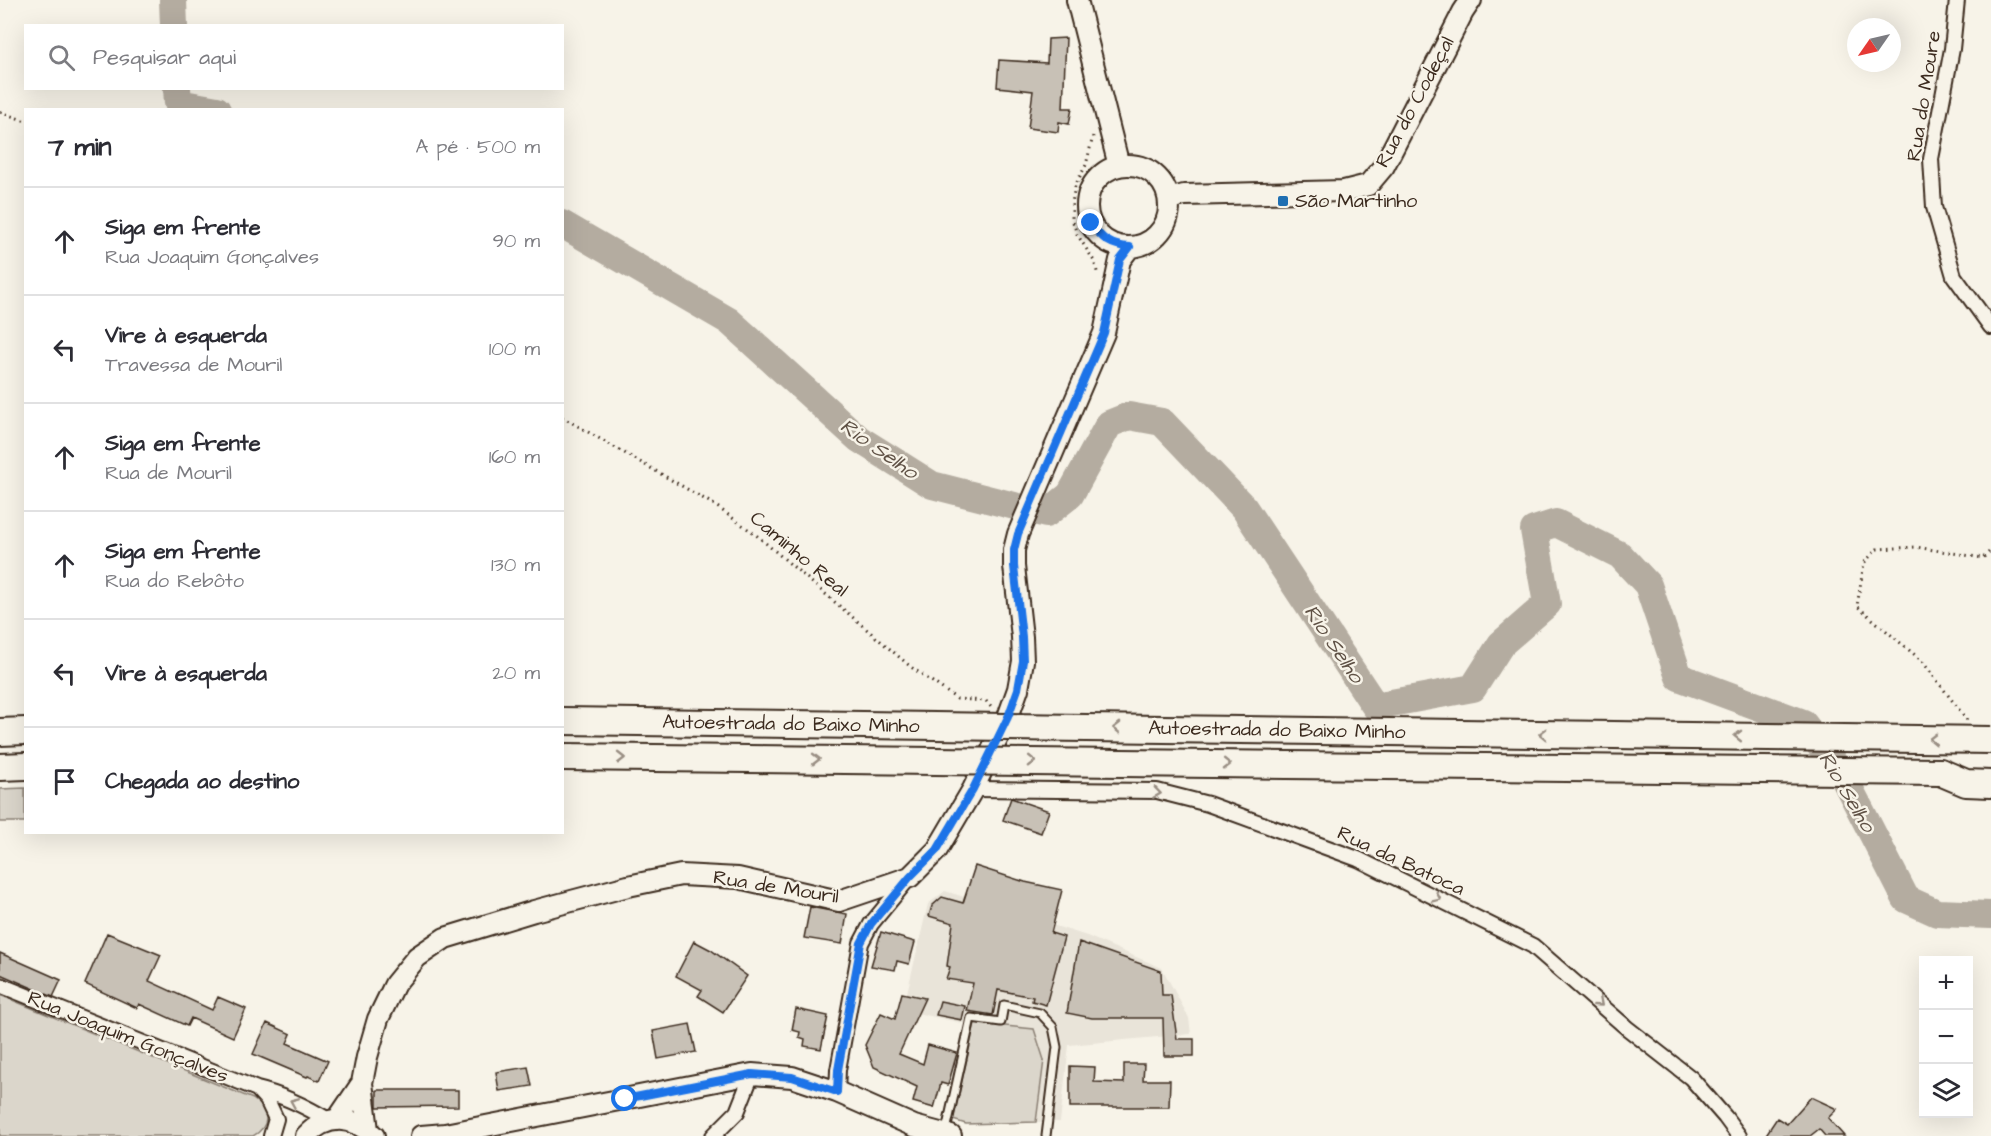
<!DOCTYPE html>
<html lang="pt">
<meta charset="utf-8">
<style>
:root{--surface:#fff;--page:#f7f7f7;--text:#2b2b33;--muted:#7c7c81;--line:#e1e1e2}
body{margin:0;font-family:"Architects Daughter",sans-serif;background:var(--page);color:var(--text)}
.controls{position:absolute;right:18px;bottom:18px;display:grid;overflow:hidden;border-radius:0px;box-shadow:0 6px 24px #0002}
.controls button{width:54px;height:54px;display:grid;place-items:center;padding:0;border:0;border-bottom:2px solid var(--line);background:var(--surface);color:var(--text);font:30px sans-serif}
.compass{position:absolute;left:1847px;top:18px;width:54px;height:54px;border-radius:50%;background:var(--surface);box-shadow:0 6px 24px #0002;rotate:236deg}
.stop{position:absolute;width:18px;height:18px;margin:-14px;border:4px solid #1a73e8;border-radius:50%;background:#fff}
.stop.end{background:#1a73e8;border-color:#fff;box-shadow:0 2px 6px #0008}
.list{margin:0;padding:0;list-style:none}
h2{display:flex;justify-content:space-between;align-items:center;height:78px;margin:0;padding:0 24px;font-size:26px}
h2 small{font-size:20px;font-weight:400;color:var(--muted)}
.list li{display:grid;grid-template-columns:39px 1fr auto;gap:18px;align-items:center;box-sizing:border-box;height:108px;padding:0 24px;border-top:2px solid var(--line)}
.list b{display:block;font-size:22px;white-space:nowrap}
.list p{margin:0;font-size:20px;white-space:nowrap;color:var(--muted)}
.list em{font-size:20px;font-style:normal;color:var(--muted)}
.icon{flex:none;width:33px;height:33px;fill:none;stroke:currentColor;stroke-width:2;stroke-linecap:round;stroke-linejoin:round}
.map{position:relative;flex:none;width:1991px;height:1136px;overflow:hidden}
.search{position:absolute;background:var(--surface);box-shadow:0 6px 24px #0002;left:24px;top:24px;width:540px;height:66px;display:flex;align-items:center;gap:15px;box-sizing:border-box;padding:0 21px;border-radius:0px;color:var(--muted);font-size:22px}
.panel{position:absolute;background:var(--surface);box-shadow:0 6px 24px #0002;left:24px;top:108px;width:540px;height:726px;border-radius:0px}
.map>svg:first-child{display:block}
.built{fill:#e9e4d9}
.green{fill:#dbd6cb;stroke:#8b8074;stroke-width:1.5}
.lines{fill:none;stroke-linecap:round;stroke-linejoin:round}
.river{stroke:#b4aca0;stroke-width:28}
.building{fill:#c8c1b6;stroke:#3b2a1e;stroke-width:1.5}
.lane-casing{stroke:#3b2a1e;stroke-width:11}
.street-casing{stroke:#3b2a1e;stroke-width:18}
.secondary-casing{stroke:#3b2a1e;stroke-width:24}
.highway-casing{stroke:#3b2a1e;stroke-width:30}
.path{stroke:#3b2a1e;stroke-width:3;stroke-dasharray:1.5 4.5;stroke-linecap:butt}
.lane{stroke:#f7f3e8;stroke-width:7}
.street{stroke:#f7f3e8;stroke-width:14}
.secondary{stroke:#f7f3e8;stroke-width:20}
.highway{stroke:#f7f3e8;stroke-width:26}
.highway-bridge-casing{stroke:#3b2a1e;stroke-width:30;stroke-linecap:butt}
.highway-bridge{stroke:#f7f3e8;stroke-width:26}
.oneway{stroke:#998e83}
.route{stroke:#1a73e8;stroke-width:8}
.poi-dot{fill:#1f6fb2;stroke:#f7f3e8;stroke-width:2}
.labels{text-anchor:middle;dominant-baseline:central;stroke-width:5;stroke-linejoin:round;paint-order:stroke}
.street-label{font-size:20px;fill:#3b2a1e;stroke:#f7f3e8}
.poi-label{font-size:20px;fill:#3b2a1e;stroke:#f7f3e8;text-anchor:start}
.water-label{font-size:21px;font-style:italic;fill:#5f5145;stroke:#f7f3e8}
</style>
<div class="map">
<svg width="1991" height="1136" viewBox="0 0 1991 1136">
<rect width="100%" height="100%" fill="#f7f3e8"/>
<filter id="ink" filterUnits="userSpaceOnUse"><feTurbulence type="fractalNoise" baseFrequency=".0167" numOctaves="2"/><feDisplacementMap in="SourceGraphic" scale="12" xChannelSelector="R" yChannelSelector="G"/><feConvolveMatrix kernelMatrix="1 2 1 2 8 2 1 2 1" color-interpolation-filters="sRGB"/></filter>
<g filter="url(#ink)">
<path class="built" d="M945 891 1087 936 1162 968 1189 1018 1191 1034 1069 1045 1060 1122H1036L1044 1060 975 1023H962L903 1010 928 904Z"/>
<path class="green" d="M25 788V822H0V789Z
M0 995 253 1099C270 1109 271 1126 253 1136H0Z
M975 1023 1034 1029 1044 1060 1036 1122 966 1124 953 1120Z"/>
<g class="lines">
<path class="river" d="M173 0 174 26
M177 88 178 103 217 110
M562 224 729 321 859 439 932 485 1046 514 1070 495 1109 424 1129 416 1162 422 1244 508 1375 706 1473 688 1501 644 1547 604 1534 530 1556 523 1620 555 1648 585 1679 677 1803 723 1842 774 1906 899 1937 913 1991 915"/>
</g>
<path class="building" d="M1066 38 1063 108H1072L1069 124 1059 122 1058 132 1028 128 1033 91 997 87 999 60 1047 63 1048 39Z
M1011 798 1049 811 1041 833 1003 820Z
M975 866 1025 882 1062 890 1051 933 1064 937 1046 1005 1032 1001 1033 997 998 990 993 1015 967 1011 973 983 946 979 950 967 947 966 953 923 929 916 932 906 942 897 963 903Z
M810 907 847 914 842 944 804 938Z
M881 932 915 942 909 964 897 961 895 970 871 966Z
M107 933 161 955 149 981 212 1010 218 997 246 1009 233 1037 191 1018 187 1026 139 1004 137 1008 85 984Z
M694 941 711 950 747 976 723 1012 698 996 702 990 676 976Z
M1079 942 1161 971 1162 995H1171L1177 1039H1194V1056H1164L1163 1018H1092L1067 1013Z
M0 953 61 980 53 997 0 974Z
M902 993 925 998 899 1054 923 1064 928 1045 957 1053 948 1085 941 1083 934 1108 913 1102 917 1087 874 1067 865 1045 881 1013 895 1019Z
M940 1001 965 1006 962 1020 936 1015Z
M796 1009 828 1016 821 1049 804 1046 805 1039 799 1037 800 1032 792 1030Z
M267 1023 291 1034 287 1043 328 1061 319 1081 308 1076 307 1077 253 1054Z
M690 1024 696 1052 658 1059 653 1031Z
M1124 1064H1144L1143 1080H1170L1169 1107H1070V1066L1095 1067 1094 1082 1124 1083Z
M528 1067 532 1086 499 1091 496 1072Z
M377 1090H458V1106L377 1107Z
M1811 1097 1837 1109 1828 1118 1844 1136H1825L1819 1129 1810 1136H1765L1777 1118 1787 1124Z"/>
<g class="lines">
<defs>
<path id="lane" d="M946 1131 971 1018 1001 1022 1004 1005 1040 1013 1053 1027 1057 1047 1046 1136"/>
<path id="street" d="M1957 0 1952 49 1931 159 1934 207 1954 276 1991 327
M973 789 1157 791 1208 804 1358 859 1533 946 1627 1028 1691 1078 1725 1117 1739 1136
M0 985 257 1089C283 1095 307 1107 330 1121
M257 1089 267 1100 276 1119 271 1136
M837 1092 838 1070 861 943 871 924 909 878
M713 1136 737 1112 752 1074"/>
<path id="secondary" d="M1077 0 1119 166
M1087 206a41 41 0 1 1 82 0a41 41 0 1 1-82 0Z
M1169 199 1184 195 1344 191 1368 185 1384 166 1463 12 1471 0
M337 1120 362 1083
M368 1130 362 1083 367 1057 378 1019 395 984 417 957 445 938 534 911 628 886 681 875 738 878 839 901 910 877 937 850 973 789 1008 717 1018 689 1023 661 1022 637 1014 566V550L1018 534 1104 333 1120 260 1130 247
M306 1136C327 1114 352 1115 374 1136
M421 1136 445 1134 752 1074 792 1077 837 1092 914 1126 951 1136"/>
<path id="highway" d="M0 732 26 731
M0 767 26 766
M1940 772 1966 783 1991 784"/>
</defs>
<use href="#lane" class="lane-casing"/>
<use href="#street" class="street-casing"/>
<use href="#secondary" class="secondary-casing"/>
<use href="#highway" class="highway-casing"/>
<path class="path" d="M0 112 26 121
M1093 136 1086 165 1075 186 1072 203V219L1077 234 1094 261 1098 275
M562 417 713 504 755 534 911 667 957 699 986 701 991 707
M1967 720 1922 661 1857 606 1864 563 1877 549 1916 547 1983 558 1991 550"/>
<use href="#lane" class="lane"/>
<use href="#street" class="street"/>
<use href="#secondary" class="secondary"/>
<use href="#highway" class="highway"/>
<defs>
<path id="highway-bridge" d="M562 721 1991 740
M562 757 1940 772"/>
</defs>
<use href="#highway-bridge" class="highway-bridge-casing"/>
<use href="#highway-bridge" class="highway-bridge"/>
</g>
<defs><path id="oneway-chevron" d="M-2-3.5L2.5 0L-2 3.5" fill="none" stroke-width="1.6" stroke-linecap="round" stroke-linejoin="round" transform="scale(1.5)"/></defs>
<g class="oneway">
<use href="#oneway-chevron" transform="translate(1117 728) rotate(-179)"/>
<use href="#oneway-chevron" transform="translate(1543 734) rotate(-179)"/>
<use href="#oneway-chevron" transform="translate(1738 736) rotate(-179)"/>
<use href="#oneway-chevron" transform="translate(1933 739) rotate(-179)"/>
<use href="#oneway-chevron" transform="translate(621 758)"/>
<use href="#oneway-chevron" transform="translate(816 759)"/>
<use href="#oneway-chevron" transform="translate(1032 761) rotate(1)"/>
<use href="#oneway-chevron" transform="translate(1227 764) rotate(1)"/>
<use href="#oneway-chevron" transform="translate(1157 793) rotate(8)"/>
<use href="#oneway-chevron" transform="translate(1437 898) rotate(26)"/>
<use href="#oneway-chevron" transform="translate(1599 1003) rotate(41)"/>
<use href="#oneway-chevron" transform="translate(294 1102) rotate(-157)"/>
</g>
</g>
<g class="lines" filter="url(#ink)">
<path class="route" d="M625 1099 752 1074 792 1077 837 1092 838 1070 861 943 871 924 910 877 937 850 973 789 1008 717 1018 689 1023 661 1022 637 1014 566V550L1018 534 1104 333 1120 260 1130 247C1111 246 1101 239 1091 223"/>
</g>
<rect class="poi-dot" x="1277" y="195" width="12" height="12" rx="3"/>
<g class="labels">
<g class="street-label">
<text transform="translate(1924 96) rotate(-81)">Rua do Moure</text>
<text transform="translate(1415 102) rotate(-62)">Rua do Codeçal</text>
<text transform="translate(799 554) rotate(40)">Caminho Real</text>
<text transform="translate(791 724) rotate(1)">Autoestrada do Baixo Minho</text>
<text transform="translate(1277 730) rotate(1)">Autoestrada do Baixo Minho</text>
<text transform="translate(1401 861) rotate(25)">Rua da Batoca</text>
<text transform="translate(776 887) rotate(9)">Rua de Mouril</text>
<text transform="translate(128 1037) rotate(22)">Rua Joaquim Gonçalves</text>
</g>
<g class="poi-label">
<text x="1295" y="201">São Martinho</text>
</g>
<g class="water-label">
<text transform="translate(879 449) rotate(35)">Rio Selho</text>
<text transform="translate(1334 644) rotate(56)">Rio Selho</text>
<text transform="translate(1847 792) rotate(59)">Rio Selho</text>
</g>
</g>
</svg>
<div class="controls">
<button>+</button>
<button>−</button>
<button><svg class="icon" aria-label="layers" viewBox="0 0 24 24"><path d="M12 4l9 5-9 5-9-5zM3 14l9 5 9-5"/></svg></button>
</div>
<svg class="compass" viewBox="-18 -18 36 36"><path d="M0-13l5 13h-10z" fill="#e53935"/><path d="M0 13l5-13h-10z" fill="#7c7c81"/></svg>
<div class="stop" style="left:625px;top:1099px"></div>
<div class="stop end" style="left:1091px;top:223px"></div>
<div class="search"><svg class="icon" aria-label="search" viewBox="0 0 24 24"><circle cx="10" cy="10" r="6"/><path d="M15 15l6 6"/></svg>Pesquisar aqui</div>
<section class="panel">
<h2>7 min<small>A pé · 500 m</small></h2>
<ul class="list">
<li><svg class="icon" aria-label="ahead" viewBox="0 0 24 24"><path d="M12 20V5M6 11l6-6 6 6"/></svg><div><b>Siga em frente</b><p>Rua Joaquim Gonçalves</p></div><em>90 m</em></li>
<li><svg class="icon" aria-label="left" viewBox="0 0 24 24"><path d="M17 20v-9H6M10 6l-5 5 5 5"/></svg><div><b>Vire à esquerda</b><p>Travessa de Mouril</p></div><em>100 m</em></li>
<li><svg class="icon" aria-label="ahead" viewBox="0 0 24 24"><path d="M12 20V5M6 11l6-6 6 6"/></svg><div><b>Siga em frente</b><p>Rua de Mouril</p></div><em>160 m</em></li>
<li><svg class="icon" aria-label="ahead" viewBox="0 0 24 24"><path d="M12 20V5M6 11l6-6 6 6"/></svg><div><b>Siga em frente</b><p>Rua do Rebôto</p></div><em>130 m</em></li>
<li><svg class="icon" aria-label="left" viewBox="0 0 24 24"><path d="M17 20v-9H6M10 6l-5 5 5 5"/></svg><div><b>Vire à esquerda</b></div><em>20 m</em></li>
<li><svg class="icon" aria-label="arrive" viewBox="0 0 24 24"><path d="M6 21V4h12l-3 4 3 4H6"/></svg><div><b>Chegada ao destino</b></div></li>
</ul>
</section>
</div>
